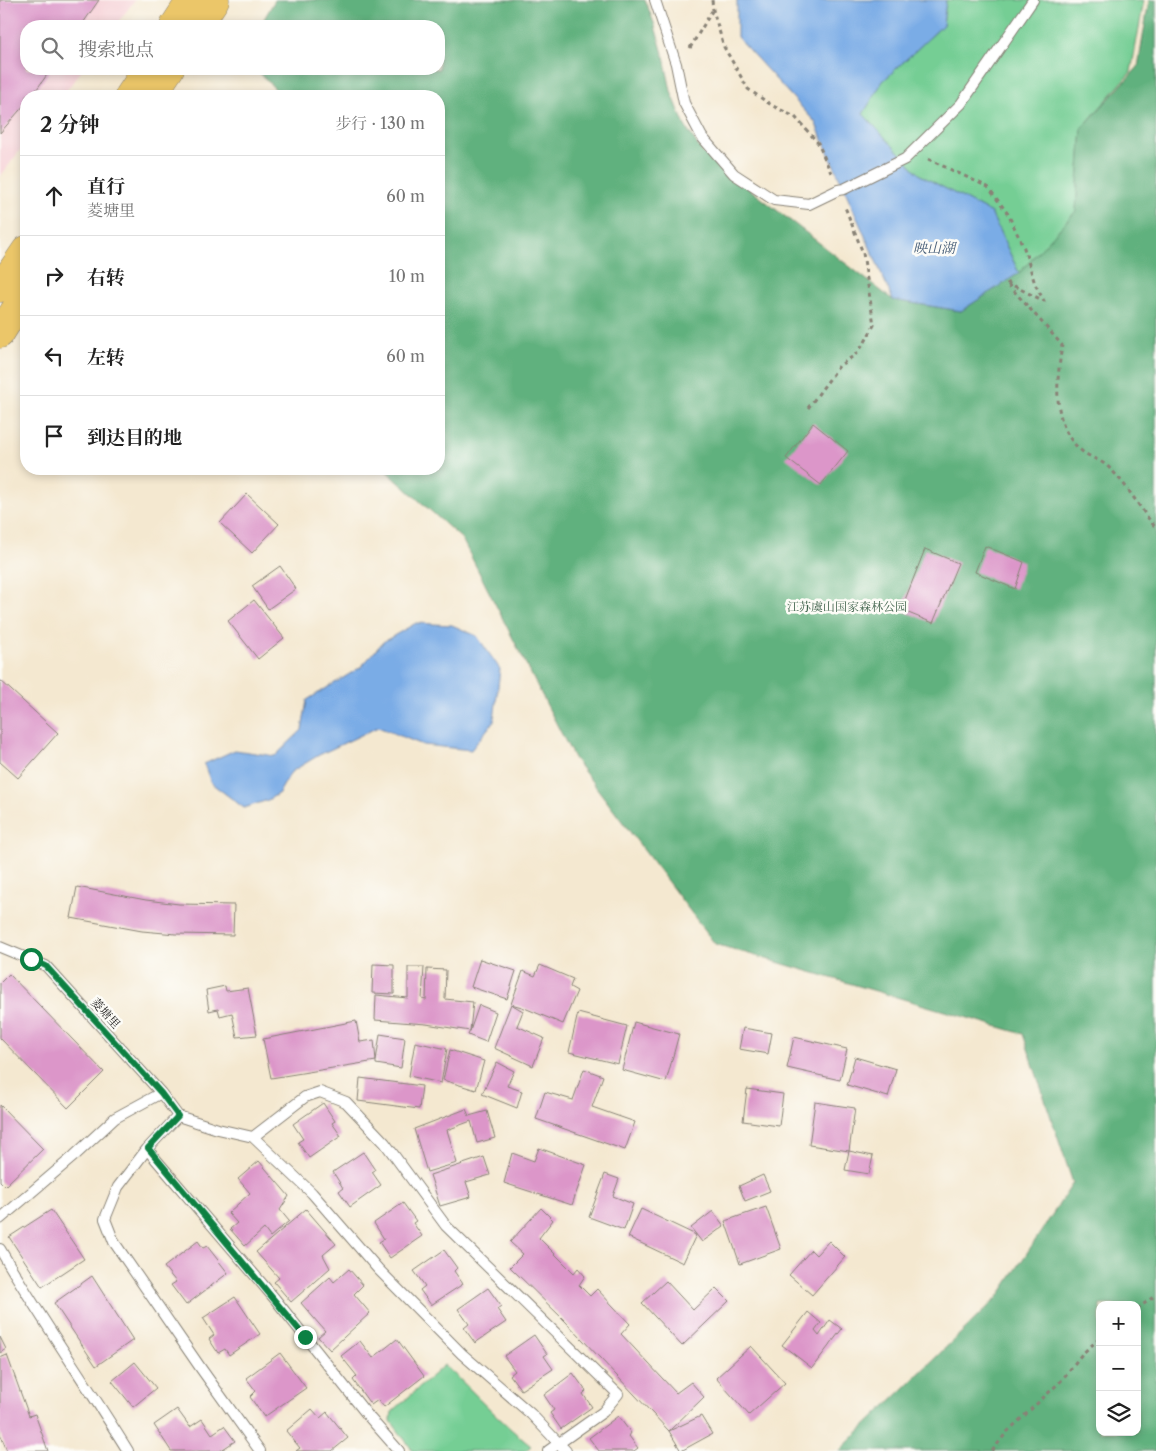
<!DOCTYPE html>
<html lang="zh">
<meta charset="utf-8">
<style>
:root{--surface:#fff;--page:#f2f2f2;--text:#222;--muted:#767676;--line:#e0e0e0}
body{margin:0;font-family:"Libre Caslon Text","Noto Serif SC",serif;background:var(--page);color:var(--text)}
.controls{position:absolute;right:15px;bottom:15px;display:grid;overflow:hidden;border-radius:10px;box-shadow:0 2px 8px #0003}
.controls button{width:45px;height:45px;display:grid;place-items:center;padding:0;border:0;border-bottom:1px solid var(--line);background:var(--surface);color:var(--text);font:25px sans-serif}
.stop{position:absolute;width:15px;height:15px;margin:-11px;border:4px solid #0b8043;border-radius:50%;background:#fff}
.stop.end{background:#0b8043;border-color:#fff;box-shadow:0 1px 5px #0008}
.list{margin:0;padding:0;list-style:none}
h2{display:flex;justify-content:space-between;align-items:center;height:65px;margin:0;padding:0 20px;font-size:21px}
h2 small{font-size:16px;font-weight:400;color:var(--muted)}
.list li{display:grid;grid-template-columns:32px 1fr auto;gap:15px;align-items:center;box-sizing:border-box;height:80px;padding:0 20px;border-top:1px solid var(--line)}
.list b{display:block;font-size:19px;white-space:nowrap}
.list p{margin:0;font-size:16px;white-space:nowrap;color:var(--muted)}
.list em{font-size:16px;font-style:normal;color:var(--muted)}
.icon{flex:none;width:28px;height:28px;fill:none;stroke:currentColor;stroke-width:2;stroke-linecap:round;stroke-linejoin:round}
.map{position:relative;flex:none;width:1156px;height:1451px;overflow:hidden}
.search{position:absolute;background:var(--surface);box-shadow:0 2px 8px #0003;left:20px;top:20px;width:425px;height:55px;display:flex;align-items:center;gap:12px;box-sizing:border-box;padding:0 18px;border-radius:20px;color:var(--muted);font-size:19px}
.panel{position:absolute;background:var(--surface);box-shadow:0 2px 8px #0003;left:20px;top:90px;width:425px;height:385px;border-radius:20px}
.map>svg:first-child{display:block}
.built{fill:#f6cfd6}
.green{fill:#75ce94;stroke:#487558}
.forest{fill:#60b17e;stroke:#3e664d;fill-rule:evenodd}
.water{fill:#7aace6;stroke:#4b6481}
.building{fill:#dc96c9}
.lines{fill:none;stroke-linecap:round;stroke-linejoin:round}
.lane-casing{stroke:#888276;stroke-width:12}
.primary-casing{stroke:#888276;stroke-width:29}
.path{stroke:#888276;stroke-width:3;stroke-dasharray:4 4;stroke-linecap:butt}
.lane{stroke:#fff;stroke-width:10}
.primary{stroke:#ebc669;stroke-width:28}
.route{stroke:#0b8043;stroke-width:6}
.labels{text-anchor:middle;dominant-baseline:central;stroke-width:5;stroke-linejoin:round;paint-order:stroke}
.park-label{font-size:12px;fill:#40634c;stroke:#fdfcf7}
.street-label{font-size:12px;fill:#1c1c1c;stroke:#fdfcf7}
.water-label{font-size:14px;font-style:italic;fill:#465d77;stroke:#fdfcf7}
</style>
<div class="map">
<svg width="1156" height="1451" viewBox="0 0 1156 1451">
<rect width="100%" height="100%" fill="#fdfcf7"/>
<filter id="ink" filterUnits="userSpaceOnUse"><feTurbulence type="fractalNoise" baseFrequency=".02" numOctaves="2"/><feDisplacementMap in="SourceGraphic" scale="10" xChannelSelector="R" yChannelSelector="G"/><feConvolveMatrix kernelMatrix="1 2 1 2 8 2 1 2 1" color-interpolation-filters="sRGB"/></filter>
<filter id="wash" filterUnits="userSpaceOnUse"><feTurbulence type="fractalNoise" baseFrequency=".0096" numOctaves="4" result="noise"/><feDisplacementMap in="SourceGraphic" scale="20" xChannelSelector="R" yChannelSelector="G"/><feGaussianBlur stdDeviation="1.12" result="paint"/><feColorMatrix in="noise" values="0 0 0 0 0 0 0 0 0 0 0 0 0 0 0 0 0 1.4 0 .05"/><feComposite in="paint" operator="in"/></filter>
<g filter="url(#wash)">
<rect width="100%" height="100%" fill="#f4e8d0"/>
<path class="built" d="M0 0H135L115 26H26V69H83L62 96H26V142L0 177Z"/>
<path class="green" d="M946 0H1144L1131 72 1082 128 1076 211 1019 273 991 213 920 175 863 114 882 82 943 25Z
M444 1365C474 1391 500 1422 531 1446L525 1451H413L391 1421 392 1412Z"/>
<path class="forest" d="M275 0H645L654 23 664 57 671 91 685 126 703 153 893 300 961 311 1019 273 1076 211 1082 128 1138 67 1149 0H1156V1451H839L998 1297 1073 1183 1023 1034 715 944 574 758 462 539 384 469H439V96H282L256 69H439V26H260ZM1100 1305H1137V1432H1100Z"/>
<path class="water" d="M737 0H946L943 25 883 81 863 114 920 175 991 213 1019 273 961 311 893 300 815 122 737 37Z
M416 623 452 625 477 636 500 669 494 721 471 750 423 745 378 727 319 755 291 772 279 793 268 800 244 808 211 783 204 764 235 750 275 756 302 730 307 700 361 667 383 642Z"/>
<g id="blocks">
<path class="building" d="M0 0H99L81 26H26V69H51L32 96H26V103L0 133Z
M813 423 848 451 821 485 786 458Z
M247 494 279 524 252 553 220 523Z
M985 546 1024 562 1015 589 975 572Z
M925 549 958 563 933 623 901 610Z
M280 566 296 589 268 609 252 586Z
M254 600 284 638 258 659 228 621Z
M0 680 58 733 18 778 0 762Z
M77 887 146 900 179 904 234 905 233 935 176 934 142 931 71 918Z
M480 959 516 971 507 999 471 987Z
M373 964 394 965V994L372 993Z
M540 965 573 979 570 987 577 991 563 1024 522 1007 511 1004 523 971 535 976Z
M408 967H424L422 999 426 1000 427 969 446 970 445 999 473 1002 470 1031 479 1005 496 1012 486 1042 468 1035 470 1031 426 1024 375 1020 376 995 408 998Z
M9 974 104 1072 68 1108 0 1038V983Z
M225 986 226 991 248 988 257 1035 237 1037 232 1013 220 1016 218 1009 209 1011 206 990Z
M511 1004 523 1011 517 1026 544 1038 533 1066 494 1048Z
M578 1013 627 1026 618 1064 569 1052Z
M356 1021 360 1042 374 1040 376 1061 380 1034 405 1038 401 1068 376 1064V1061L271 1078 263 1039Z
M634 1022 679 1034 666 1082 622 1070Z
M743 1028 772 1033 768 1054 739 1049Z
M794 1037 847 1049 840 1080 787 1068Z
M415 1042 447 1049 441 1083 409 1076Z
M450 1050 484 1061 476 1090 443 1080Z
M855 1057 896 1069 888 1097 847 1085Z
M497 1062 514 1071 507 1086 522 1091 517 1108 482 1094Z
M584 1069 603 1076 592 1107 635 1122 625 1150 536 1119 545 1092 573 1100Z
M360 1078 422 1086 419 1109 358 1101Z
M747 1089 783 1094 779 1126 743 1121Z
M815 1102 855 1108 849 1151 873 1156 869 1174 845 1170 849 1151 809 1145Z
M323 1103 335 1121 332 1123 341 1136 309 1158 298 1142 303 1139 293 1124Z
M0 1105 43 1149 5 1186 0 1181Z
M466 1109 469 1116 487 1111 495 1138 477 1143 471 1121 447 1130 457 1163 427 1172 414 1129Z
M539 1148 586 1165 572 1205 504 1183 512 1153 534 1161Z
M363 1152 375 1170 372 1172 381 1185 350 1207 339 1191 343 1188 333 1172Z
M484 1157 490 1175 466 1182 471 1197 440 1206 430 1175Z
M259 1161 289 1196 280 1210 289 1221 270 1237 264 1229 245 1246 230 1229 237 1223 228 1213 250 1193 238 1179Z
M605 1174 619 1179 613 1196 633 1204 624 1230 589 1217Z
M763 1175 770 1191 745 1201 739 1186Z
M403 1203 416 1221 413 1223 422 1236 390 1258 379 1242 384 1239 374 1223Z
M766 1207 781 1249 740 1264 725 1221Z
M541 1208 553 1220 539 1238 574 1273 578 1268 585 1276 579 1285 590 1296 597 1289 630 1324 621 1334 676 1393 691 1382 704 1397 669 1431 565 1321 510 1267 523 1254 510 1242Z
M306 1209 336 1244 323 1255 330 1268 291 1302 274 1282 279 1278 256 1252Z
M641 1209 696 1235 683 1263 628 1237Z
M51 1210 84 1259 42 1287 9 1237Z
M713 1211 724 1226 702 1242 691 1228Z
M198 1241 203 1248 207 1246 228 1273 186 1305 171 1285 176 1282 164 1267Z
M829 1241 845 1257 812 1295 789 1275 811 1250 816 1255Z
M444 1250 457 1268 454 1271 463 1284 431 1305 420 1290 425 1286 414 1271Z
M349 1269 363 1285 354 1294 370 1313 330 1350 318 1337 325 1331 301 1303 330 1277 334 1282Z
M92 1276 133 1340 96 1366 54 1303Z
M666 1281 693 1310 716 1288 729 1301 682 1346 642 1303Z
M488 1288 501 1306 497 1309 506 1322 475 1343 464 1328 469 1324 458 1309Z
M235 1297 260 1334 229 1355 225 1349 218 1353 209 1339 214 1335 203 1318Z
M808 1312 821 1323 815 1331 819 1336 830 1320 842 1329 812 1368 782 1345Z
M534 1335 547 1354 544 1356 553 1369 521 1390 510 1375 515 1371 504 1356Z
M0 1337 6 1349 0 1353Z
M397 1339 424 1376 384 1407 378 1400 371 1405 353 1380 357 1376 341 1356 360 1341 373 1358Z
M751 1346 785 1383 749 1415 716 1378Z
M280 1353 306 1388 264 1417 250 1397 256 1391 246 1378Z
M7 1355 29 1416 35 1414 48 1451H7L0 1433V1358Z
M135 1362 156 1388 133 1407 112 1381Z
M573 1373 586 1391 583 1394 592 1407 561 1429 550 1413 554 1410 544 1395Z
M177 1409 190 1427 202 1419 212 1434 224 1426 235 1441 220 1451H171L154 1425Z
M312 1409 320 1418 327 1412 348 1438 332 1451H296L300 1448 286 1431Z
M618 1416 631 1433 629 1436 638 1448 634 1451H599L589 1438Z
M701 1416 712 1434 681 1451 669 1431Z"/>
</g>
</g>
<g filter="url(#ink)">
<use href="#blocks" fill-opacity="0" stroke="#888276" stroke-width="1"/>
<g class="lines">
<defs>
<path id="lane" d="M655 0 676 64 684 103 702 137 734 174 774 200 809 204 838 190 844 189 905 159 961 104 1033 0
M0 947 46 966 161 1093 178 1116
M178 1116 218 1129 253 1137 312 1193 378 1269 462 1354 531 1414 566 1451
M178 1116 147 1149 118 1187 105 1219 114 1242 202 1370 260 1451
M253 1137 305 1097 320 1092 346 1102 385 1143 446 1226 618 1394 603 1412 548 1451
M147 1149 275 1299 369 1417 399 1451
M0 1219 74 1156 115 1118 161 1093
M0 1249C40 1318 86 1383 128 1451"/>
<path id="primary" d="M174 26 191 0
M198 26 215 0
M129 96 147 69
M152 96 170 69
M0 288 26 250
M0 334 26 292"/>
</defs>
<use href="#lane" class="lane-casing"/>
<use href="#primary" class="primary-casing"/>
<path class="path" d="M712 0 713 10 724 47 748 89 773 106 795 117 818 143 831 173
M690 48 712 11
M928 159 988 187 1008 214 1024 248 1035 284 1044 301 1006 282 1062 345C1057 381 1050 426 1083 452 1090 457 1099 460 1106 465 1126 482 1139 508 1156 528
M808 408 839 366 855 355 864 344 874 325 863 253 845 207
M1137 1309 1156 1295
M992 1451 1007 1432 1061 1381 1082 1354 1100 1338"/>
<use href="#lane" class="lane"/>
<use href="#primary" class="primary"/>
</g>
</g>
<g class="lines" filter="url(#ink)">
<path class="route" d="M31 959 46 966 161 1093 178 1116 148 1148 305 1337"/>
</g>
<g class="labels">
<g class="park-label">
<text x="847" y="606">江苏虞山国家森林公园</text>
</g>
<g class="street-label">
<text transform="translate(106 1013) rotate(48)">菱塘里</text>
</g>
<g class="water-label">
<text x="934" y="248">映山湖</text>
</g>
</g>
</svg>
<div class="controls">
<button>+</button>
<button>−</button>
<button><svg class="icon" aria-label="layers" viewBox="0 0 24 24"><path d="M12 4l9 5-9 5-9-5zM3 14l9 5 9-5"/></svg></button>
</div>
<div class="stop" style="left:31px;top:959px"></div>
<div class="stop end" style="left:305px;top:1337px"></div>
<div class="search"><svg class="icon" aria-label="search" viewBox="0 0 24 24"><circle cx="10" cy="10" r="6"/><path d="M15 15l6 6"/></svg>搜索地点</div>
<section class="panel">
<h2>2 分钟<small>步行 · 130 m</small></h2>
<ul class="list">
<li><svg class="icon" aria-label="ahead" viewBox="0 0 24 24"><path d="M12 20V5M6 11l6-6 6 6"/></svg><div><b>直行</b><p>菱塘里</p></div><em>60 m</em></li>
<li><svg class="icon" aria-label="right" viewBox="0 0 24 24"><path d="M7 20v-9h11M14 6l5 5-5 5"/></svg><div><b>右转</b></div><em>10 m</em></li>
<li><svg class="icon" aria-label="left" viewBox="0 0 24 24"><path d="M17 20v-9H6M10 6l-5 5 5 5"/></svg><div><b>左转</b></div><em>60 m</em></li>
<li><svg class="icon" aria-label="arrive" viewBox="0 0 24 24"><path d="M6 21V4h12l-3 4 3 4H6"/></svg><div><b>到达目的地</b></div></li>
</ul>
</section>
</div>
